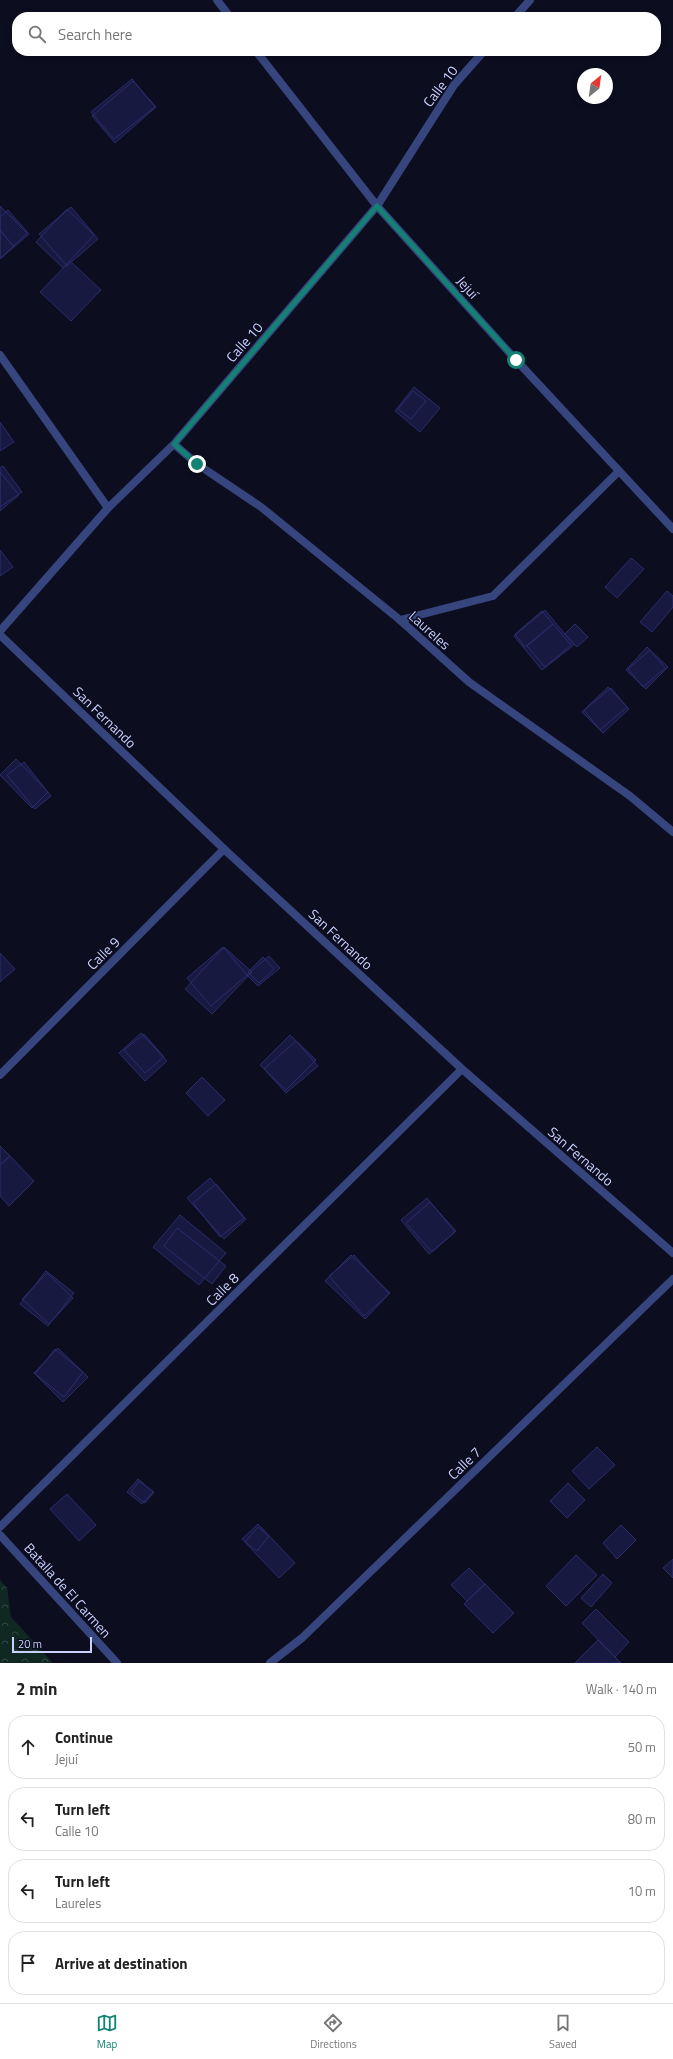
<!DOCTYPE html>
<meta charset="utf-8">
<style>
:root{--surface:#fff;--page:#f2f2f2;--text:#222;--muted:#767676;--line:#e0e0e0;--accent:#138173}
body{margin:0;font-family:"Titillium Web",sans-serif;background:var(--page);color:var(--text)}
.compass{position:absolute;left:577px;top:68px;width:36px;height:36px;border-radius:50%;background:var(--surface);box-shadow:0 2px 6px #0003;rotate:29deg}
.scale{position:absolute;left:12px;bottom:10px;width:80px;box-sizing:border-box;padding-left:4px;border:2px solid #cbd1ff;border-top:0;font-size:11px;line-height:14px;white-space:nowrap;color:#cbd1ff;-webkit-text-stroke:3px #0c0d1f;paint-order:stroke}
.stop{position:absolute;width:12px;height:12px;margin:-9px;border:3px solid #138173;border-radius:50%;background:#fff}
.stop.end{background:#138173;border-color:#fff;box-shadow:0 1px 4px #0008}
.list{margin:0;padding:0;list-style:none}
h2{display:flex;justify-content:space-between;align-items:center;height:52px;margin:0;padding:0 16px;font-size:17px}
h2 small{font-size:13px;font-weight:400;color:var(--muted)}
.list li{display:grid;grid-template-columns:26px 1fr auto;gap:12px;align-items:center;box-sizing:border-box;height:64px;margin:0 8px 8px;padding:0 8px;border:1px solid var(--line);border-radius:16px}
.list b{display:block;font-size:15px;white-space:nowrap}
.list p{margin:0;font-size:13px;white-space:nowrap;color:var(--muted)}
.list em{font-size:13px;font-style:normal;color:var(--muted)}
.icon{flex:none;width:22px;height:22px;fill:none;stroke:currentColor;stroke-width:2;stroke-linecap:round;stroke-linejoin:round}
.map{position:relative;flex:none;width:673px;height:1663px;overflow:hidden}
.search{position:absolute;background:var(--surface);box-shadow:0 2px 6px #0003;left:12px;right:12px;top:12px;height:44px;display:flex;align-items:center;gap:10px;box-sizing:border-box;padding:0 14px;border-radius:16px;color:var(--muted);font-size:15px}
.sheet{height:340px;background:var(--surface)}
nav{display:flex;justify-content:space-around;align-items:center;box-sizing:border-box;height:56px;border-top:1px solid var(--line);background:var(--surface);font-size:11px;color:var(--muted)}
nav a{display:grid;justify-items:center;gap:2px}
nav .on{color:var(--accent)}
.map>svg:first-child{display:block}
.forest{fill:url(#forest-crowns)}
.building{fill:#181940;stroke:#2a2c6c}
.lines{fill:none;stroke-linecap:round;stroke-linejoin:round}
.minor{stroke:#37457f;stroke-width:8}
.route{stroke:#138173;stroke-width:5}
.labels{text-anchor:middle;dominant-baseline:central;stroke-width:3;stroke-linejoin:round;paint-order:stroke}
.street-label{font-size:14px;fill:#cbd1ff;stroke:#0c0d1f}
</style>
<div class="map">
<svg width="673" height="1663" viewBox="0 0 673 1663">
<defs>
<pattern id="forest-crowns" width="20" height="18" patternUnits="userSpaceOnUse"><rect width="20" height="18" fill="#0f2922"/><path d="M2 6a3 3 0 1 1 6 0M12 15a3 3 0 1 1 6 0" fill="none" stroke="#314743"/></pattern>
</defs>
<rect width="100%" height="100%" fill="#0c0d1f"/>
<path class="forest" d="M0 1580 7 1588 11 1617 53 1663H0Z"/>
<path class="building" d="M132 79 155 107 114 139 91 112Z
M133 81 156 107 115 143 92 116Z
M0 206 27 233 0 259Z
M71 207 98 239 67 266 39 234Z
M67 209 94 235 63 268 36 242Z
M8 210 29 234 14 247 0 230V217Z
M0 230 14 247 0 259Z
M70 261 101 290 71 321 40 292Z
M414 387 440 408 420 432 395 411Z
M413 391 426 401 411 419 398 409Z
M0 422 14 442 0 451Z
M3 466 22 492 0 507V468Z
M0 472 19 495 0 511Z
M0 550 13 567 0 576Z
M631 558 644 569 617 598 605 587Z
M667 591 673 596V607L652 632 640 622Z
M545 610 574 645 542 670 514 636Z
M542 611 553 624 525 647 515 634Z
M553 624 571 645 545 667 527 646Z
M575 624 588 637 577 647 565 634Z
M647 647 668 667 646 689 626 670Z
M650 650 665 668 643 687 628 669Z
M608 687 629 709 603 733 582 712Z
M611 688 627 707 600 730 584 710Z
M16 759 48 792 32 808 0 775Z
M24 762 51 796 35 809 7 775Z
M223 947 247 975 211 1006 187 978Z
M224 947 252 972 212 1014 185 989Z
M0 953 15 969 0 982Z
M269 956 280 968 258 986 247 975Z
M263 957 274 969 259 983 248 972Z
M141 1033 167 1061 145 1081 119 1053Z
M144 1034 164 1057 145 1073 124 1050Z
M290 1035 316 1060 286 1090 260 1065Z
M296 1041 318 1066 286 1093 264 1069Z
M202 1077 225 1100 208 1116 186 1093Z
M0 1146 10 1156 0 1165Z
M10 1156 34 1181 9 1206 0 1196V1165Z
M210 1178 246 1219 224 1239 187 1198Z
M216 1184 244 1218 220 1237 193 1203Z
M427 1198 455 1232 429 1254 401 1220Z
M430 1202 456 1231 432 1252 406 1223Z
M180 1215 226 1253 199 1285 153 1247Z
M177 1228 226 1266 212 1284 164 1246Z
M351 1255 390 1293 365 1319 325 1281Z
M354 1255 389 1294 364 1316 329 1276Z
M46 1271 74 1293 48 1326 20 1304Z
M47 1273 73 1298 49 1324 22 1299Z
M58 1348 88 1377 63 1402 34 1373Z
M55 1349 83 1372 64 1397 35 1374Z
M597 1447 615 1465 589 1489 572 1471Z
M138 1479 153 1492 142 1504 127 1492Z
M139 1481 154 1492 145 1503 131 1492Z
M568 1483 585 1500 567 1518 550 1501Z
M67 1494 96 1525 79 1541 50 1509Z
M258 1524 295 1563 279 1578 242 1539Z
M621 1525 636 1540 617 1559 603 1543Z
M258 1527 269 1536 257 1551 245 1542Z
M576 1555 597 1575 566 1606 546 1586Z
M673 1559V1578L663 1568Z
M469 1568 485 1584 467 1601 451 1585Z
M603 1574 612 1583 591 1607 581 1598Z
M485 1584 514 1613 493 1633 464 1604Z
M596 1609 629 1642 615 1657 582 1623Z
M598 1640 621 1663H575Z"/>
<g class="lines">
<path class="minor" d="M217 0 230 17
M515 17 530 0
M256 51 377 206 516 360 673 529
M0 355 108 508
M174 444 197 464 261 507 400 620 469 682 630 796 673 832
M400 620 493 596 619 471
M0 631 108 508 174 444 377 206 454 85 484 51
M0 635 224 849 462 1069 673 1253
M0 1075 224 849
M0 1527 462 1069
M0 1535 117 1663
M270 1663 302 1638 673 1279"/>
</g>
<g class="lines">
<path class="route" d="M197 464 174 444 377 206 516 360"/>
</g>
<g class="labels">
<g class="street-label">
<text transform="translate(440 86) rotate(-53)">Calle 10</text>
<text transform="translate(468 287) rotate(48)">Jejuí</text>
<text transform="translate(244 342) rotate(-49)">Calle 10</text>
<text transform="translate(430 630) rotate(42)">Laureles</text>
<text transform="translate(105 717) rotate(44)">San Fernando</text>
<text transform="translate(341 939) rotate(43)">San Fernando</text>
<text transform="translate(103 953) rotate(-45)">Calle 9</text>
<text transform="translate(581 1156) rotate(41)">San Fernando</text>
<text transform="translate(222 1289) rotate(-45)">Calle 8</text>
<text transform="translate(464 1463) rotate(-44)">Calle 7</text>
<text transform="translate(68 1590) rotate(48)">Batalla de El Carmen</text>
</g>
</g>
</svg>
<svg class="compass" viewBox="-18 -18 36 36"><path d="M0-13l5 13h-10z" fill="#e53935"/><path d="M0 13l5-13h-10z" fill="#767676"/></svg>
<div class="scale">20 m</div>
<div class="stop" style="left:516px;top:360px"></div>
<div class="stop end" style="left:197px;top:464px"></div>
<div class="search"><svg class="icon" aria-label="search" viewBox="0 0 24 24"><circle cx="10" cy="10" r="6"/><path d="M15 15l6 6"/></svg>Search here</div>
</div>
<section class="sheet">
<h2>2 min<small>Walk · 140 m</small></h2>
<ul class="list">
<li><svg class="icon" aria-label="ahead" viewBox="0 0 24 24"><path d="M12 20V5M6 11l6-6 6 6"/></svg><div><b>Continue</b><p>Jejuí</p></div><em>50 m</em></li>
<li><svg class="icon" aria-label="left" viewBox="0 0 24 24"><path d="M17 20v-9H6M10 6l-5 5 5 5"/></svg><div><b>Turn left</b><p>Calle 10</p></div><em>80 m</em></li>
<li><svg class="icon" aria-label="left" viewBox="0 0 24 24"><path d="M17 20v-9H6M10 6l-5 5 5 5"/></svg><div><b>Turn left</b><p>Laureles</p></div><em>10 m</em></li>
<li><svg class="icon" aria-label="arrive" viewBox="0 0 24 24"><path d="M6 21V4h12l-3 4 3 4H6"/></svg><div><b>Arrive at destination</b></div></li>
</ul>
</section>
<nav>
<a class="on"><svg class="icon" aria-label="map" viewBox="0 0 24 24"><path d="M3 6l6-2 6 2 6-2v14l-6 2-6-2-6 2zM9 4v14M15 6v14"/></svg>Map</a>
<a><svg class="icon" aria-label="directions" viewBox="0 0 24 24"><path d="M12 3l9 9-9 9-9-9zM9 14v-3h6M13 9l2 2-2 2"/></svg>Directions</a>
<a><svg class="icon" aria-label="saved" viewBox="0 0 24 24"><path d="M7 4h10v16l-5-4-5 4z"/></svg>Saved</a>
</nav>
